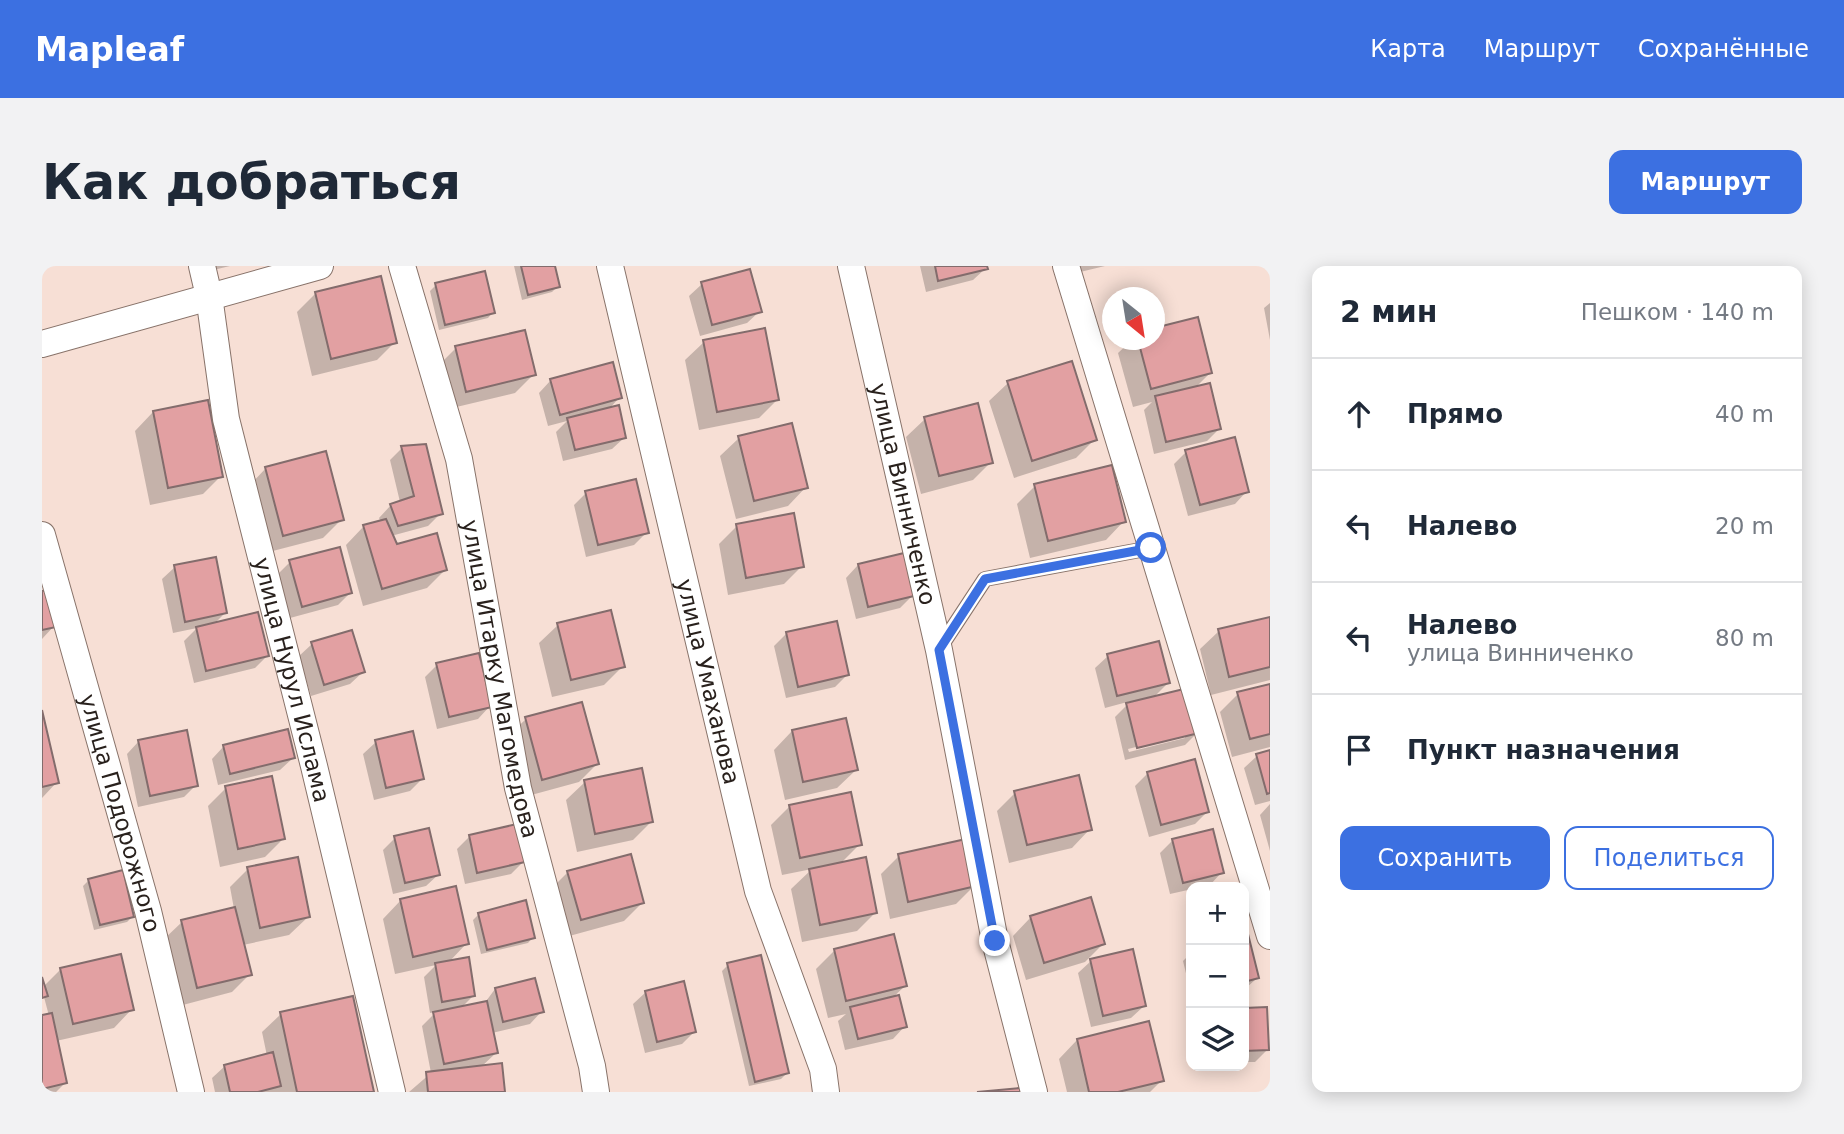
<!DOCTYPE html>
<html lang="ru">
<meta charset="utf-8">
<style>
:root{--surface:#fff;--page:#f2f2f3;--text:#1f2937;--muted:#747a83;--line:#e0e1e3;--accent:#3c70e1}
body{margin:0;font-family:"DejaVu Sans",sans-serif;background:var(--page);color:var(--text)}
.controls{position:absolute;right:21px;bottom:21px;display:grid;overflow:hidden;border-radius:14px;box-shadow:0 4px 18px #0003}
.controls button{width:63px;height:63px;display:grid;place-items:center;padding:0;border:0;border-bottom:2px solid var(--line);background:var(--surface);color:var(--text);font:35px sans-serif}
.compass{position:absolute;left:1060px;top:21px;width:63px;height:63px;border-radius:50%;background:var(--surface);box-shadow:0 4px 18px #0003;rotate:150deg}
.stop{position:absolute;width:21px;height:21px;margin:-16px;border:5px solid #3c70e1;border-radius:50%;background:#fff}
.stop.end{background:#3c70e1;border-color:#fff;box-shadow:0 2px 7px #0008}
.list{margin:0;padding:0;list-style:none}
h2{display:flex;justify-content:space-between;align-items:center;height:91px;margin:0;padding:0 28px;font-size:30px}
h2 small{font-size:23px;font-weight:400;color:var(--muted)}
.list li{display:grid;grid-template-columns:46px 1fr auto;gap:21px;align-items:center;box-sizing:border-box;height:112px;padding:0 28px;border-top:2px solid var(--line)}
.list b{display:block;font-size:26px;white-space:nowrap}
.list p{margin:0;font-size:23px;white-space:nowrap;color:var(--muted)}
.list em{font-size:23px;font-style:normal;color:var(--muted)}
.actions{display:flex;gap:14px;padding:21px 28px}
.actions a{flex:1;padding:16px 0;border:2px solid var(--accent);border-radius:14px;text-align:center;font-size:24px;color:var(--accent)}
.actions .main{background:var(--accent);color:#fff}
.icon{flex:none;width:38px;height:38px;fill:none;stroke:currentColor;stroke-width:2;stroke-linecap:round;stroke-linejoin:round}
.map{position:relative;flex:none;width:1228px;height:826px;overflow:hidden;border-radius:14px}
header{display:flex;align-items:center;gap:42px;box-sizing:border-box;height:98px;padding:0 35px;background:var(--accent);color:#fff}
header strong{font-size:33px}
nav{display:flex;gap:38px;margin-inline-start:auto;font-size:24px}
.intro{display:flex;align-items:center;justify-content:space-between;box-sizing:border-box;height:168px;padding:0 42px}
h1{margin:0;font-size:49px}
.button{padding:18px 32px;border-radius:14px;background:var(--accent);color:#fff;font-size:24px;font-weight:700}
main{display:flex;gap:42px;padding:0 42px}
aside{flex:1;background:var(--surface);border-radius:14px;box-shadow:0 4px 18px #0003}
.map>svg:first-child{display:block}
.shadow{fill:#0003;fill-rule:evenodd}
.building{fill:#e2a0a2;stroke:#836c6c;stroke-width:2}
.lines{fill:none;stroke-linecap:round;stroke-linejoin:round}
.lane-casing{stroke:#88736a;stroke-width:16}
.street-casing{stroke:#88736a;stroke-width:28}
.lane{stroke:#fff;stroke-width:14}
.street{stroke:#fff;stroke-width:26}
.route{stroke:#3c70e1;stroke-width:9}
.labels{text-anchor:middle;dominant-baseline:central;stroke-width:5;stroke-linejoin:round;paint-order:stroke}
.street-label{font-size:23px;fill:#29211d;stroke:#fdefe9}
</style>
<header>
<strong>Mapleaf</strong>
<nav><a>Карта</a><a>Маршрут</a><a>Сохранённые</a></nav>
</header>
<div class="intro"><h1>Как добраться</h1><a class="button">Маршрут</a></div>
<main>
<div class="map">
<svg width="1228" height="826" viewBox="0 0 1228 826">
<rect width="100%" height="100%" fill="#f7dfd5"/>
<path class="shadow" d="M162 0H188L163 6Z
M472 0H511L516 20 510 26 480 34Z
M878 0H943L944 2 931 14 884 26Z
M1032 0H1063L1034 7Z
M660 18 718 45 705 57 658 70 647 30Z
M394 19 451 46 446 52 397 64 388 25Z
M273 28 353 76 335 94 270 110 255 46Z
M1228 37V74L1222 42Z
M1090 74H1112L1168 107 1153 122 1177 163 1165 175 1112 188 1102 144 1110 136 1091 141 1076 87Z
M662 76 735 134 717 152 657 164 643 94Z
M414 82 492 108 473 127 406 143 396 100Z
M509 114 578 131 566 144 583 171 570 183 521 195 514 166 525 155 506 160 497 127Z
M966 117 1053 173 1034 192 972 212 947 135Z
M111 146 179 210 161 228 108 239 93 165Z
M883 153 949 196 931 214 879 228 864 171Z
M697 172 764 221 746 240 694 253 678 190Z
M360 182 399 247 386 260 349 270 354 280 403 304 385 322 321 340 304 279 322 260 339 256 337 252 349 239 358 236 348 194Z
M1144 186 1205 225 1193 238 1146 250 1132 198Z
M224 202 300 253 281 272 223 287 206 221Z
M993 220 1082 255 1064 274 988 292 975 238Z
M544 227 605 266 592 279 544 291 532 239Z
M695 260 760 300 742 318 686 329 677 278Z
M248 296 308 327 296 339 248 352 236 308Z
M816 299 870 330 858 342 814 353 804 312Z
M133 301 183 347 172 358 225 390 213 402 152 417 142 375 155 362 131 367 120 313Z
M0 327 12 360 0 373Z
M1228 352V414L1169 429 1158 383 1177 365Z
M516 359 581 400 562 419 510 431 497 377Z
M744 368 805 409 793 421 744 432 732 380Z
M270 378 321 406 308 418 269 430 257 390Z
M1066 390 1126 417 1110 433 1155 467 1143 479 1083 494 1073 451 1089 435 1063 442 1053 402ZM1143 469V472L1087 486 1086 483Z
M395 399 448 440 436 453 395 463 383 411Z
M1228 419V481L1190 491 1178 446 1196 428Z
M0 452 15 516 0 532Z
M484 453 555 498 537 516 482 531 465 471Z
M750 465 814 504 795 522 743 534 732 484Z
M97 475 154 519 142 531 96 541 85 488Z
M334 476 380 513 368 525 332 534 321 488Z
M182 480 251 492 238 504 176 519 170 493Z
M1228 486V535L1213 539 1202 502 1215 490Z
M1105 508 1165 546 1153 558 1107 571 1093 520Z
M543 516 609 556 591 574 535 586 524 534Z
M184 522 241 573 223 591 178 601 166 540Z
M973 527 1048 563 1030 582 967 597 955 545Z
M1228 538V585L1218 549Z
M748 540 818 578 797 599 833 647 815 665 760 676 749 623 770 603 740 609 729 559Z
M428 570 481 596 469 608 423 618 415 583Z
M353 572 397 608 384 620 351 628 341 584Z
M1131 574 1180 606 1168 619 1128 628 1118 587Z
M857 590 932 620 914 638 848 653 839 608Z
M206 603 266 651 247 669 201 679 208 708 190 726 137 740 121 674 140 656 192 643 188 621Z
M526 606 600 637 582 655 520 672 508 624Z
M47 614 91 650 85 656 52 664 41 620Z
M359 634 425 677 406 697 431 730 419 742 442 738 453 723 500 745 488 758 450 767 454 787 439 801 461 826H367L389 807 380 760 394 746 388 747 382 711 394 699 353 708 341 653Z
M437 648 491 671 486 677 439 688 431 654Z
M989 651 1061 678 1043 696 984 714 971 670Z
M1202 670H1204L1215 712 1202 724Z
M793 684 863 720 849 733 863 760 851 773 803 784 796 755 804 748 786 752 774 703Z
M1149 687V728L1141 695Z
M1049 695 1102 740 1089 752 1049 761 1036 707Z
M686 699 745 807 739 813 707 820 680 705Z
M19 703 90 743 72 762 14 775 24 816 14 826H0V751L7 750 2 731 0 733V717L1 721Z
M604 726 652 766 640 778 603 787 591 738Z
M1224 743 1225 784 1213 796H1202V744Z
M239 748 330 826H173L170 812 183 800 225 790 220 766Z
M1035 774 1120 814 1108 826H1025L1017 793Z"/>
<path class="building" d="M479 0H513L518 21 486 29Z
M893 0H945L946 3 896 15Z
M708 3 720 46 670 59 659 16Z
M443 5 453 47 403 59 393 17Z
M339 10 355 77 289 93 273 26Z
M1156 51 1170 107 1109 123 1096 74H1112V62Z
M723 62 737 134 675 146 661 74Z
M483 64 494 109 424 126 413 80Z
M1030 95 1055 174 990 195 965 115Z
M571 96 580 132 518 149 508 113Z
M1168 117 1179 163 1124 176 1113 130Z
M166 134 181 211 126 222 111 145Z
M936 137 951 197 897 210 882 151Z
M577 139 584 172 533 184 525 152Z
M750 157 766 222 712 235 696 170Z
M1193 171 1207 226 1158 239 1143 184Z
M384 178 401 248 356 260 348 238 372 230 359 180Z
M284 185 302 254 241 270 223 201Z
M1070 199 1084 256 1006 275 992 218Z
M594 213 607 267 556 279 543 225Z
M752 247 762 301 704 312 694 258Z
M344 253 355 278 395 267 405 304 340 323 321 259Z
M298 281 310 327 260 341 247 294Z
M862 287 872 330 826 341 816 298Z
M174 291 185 347 143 356 132 299Z
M5 324 14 361 0 364V325Z
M569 344 583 401 529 414 515 357Z
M216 346 227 390 164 405 154 361Z
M1228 351V401L1187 411 1176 363Z
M795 355 807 409 756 421 744 366Z
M310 364 323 406 282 419 269 376Z
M1117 375 1128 417 1075 430 1065 388Z
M437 387 450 441 407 451 394 397Z
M1228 418V468L1208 473 1195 426Z
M1146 422 1157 467 1095 482 1084 437Z
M540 436 557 498 500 514 483 451Z
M0 444 17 517 0 521Z
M804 452 816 504 761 516 750 464Z
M246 463 253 492 188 508 181 479Z
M145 464 156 520 108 530 96 474Z
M371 465 382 513 344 522 333 474Z
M1228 484V527L1225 528 1214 488Z
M1153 493 1167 546 1119 559 1105 506Z
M600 502 611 556 553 568 542 514Z
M1037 509 1050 564 985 579 972 525Z
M230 510 243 573 196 583 183 520Z
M809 526 820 579 758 592 747 539Z
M475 558 483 596 435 607 427 569Z
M387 562 398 609 363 617 352 570Z
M1171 563 1182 607 1141 617 1130 573Z
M924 573 934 620 866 636 856 588Z
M589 588 602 637 539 654 525 605Z
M256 591 268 651 218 662 205 601Z
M824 591 835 647 778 659 767 603Z
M81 604 92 651 58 659 46 613Z
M414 620 427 678 371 691 358 633Z
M1049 631 1063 678 1002 697 988 650Z
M484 634 493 672 445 684 436 647Z
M193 641 210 709 155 722 139 654Z
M852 668 865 720 804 735 792 683Z
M1206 668 1217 712 1202 716V669Z
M1091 683 1104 740 1061 750 1048 693Z
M79 688 92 744 31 758 18 702Z
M719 689 747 807 713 816 685 697Z
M427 691 433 730 400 736 393 697Z
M0 711 6 730 0 732Z
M493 712 502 746 461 756 453 722Z
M642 715 654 766 615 776 603 725Z
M857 729 865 761 816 773 808 741Z
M311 730 332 826H255L238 746Z
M445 735 456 787 402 798 391 746Z
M1225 741 1227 784 1202 785V742Z
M10 747 25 817 0 823V749Z
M1107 755 1122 815 1076 826H1047L1035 773Z
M231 786 239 820 216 826H188L182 799Z
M460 797 463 826H386L384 806Z
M978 822V826H935Z"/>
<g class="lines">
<defs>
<path id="lane" d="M897 383 943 313 1109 282"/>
<g id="street">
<path id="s1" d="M160 0 167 30 184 153 272 500 350 826"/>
<path id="s2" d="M360 0 417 193 476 522 550 800 554 826"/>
<path id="s3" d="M568 0 716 625 781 803 784 826"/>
<path id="s4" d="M809 0 897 384 953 675 992 826"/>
<path d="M1024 0 1228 670"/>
<path d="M0 78 278 0"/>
<path id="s5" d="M0 269 106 645 149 826"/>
</g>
</defs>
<use href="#lane" class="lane-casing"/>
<use href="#street" class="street-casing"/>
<use href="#lane" class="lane"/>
<use href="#street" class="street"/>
</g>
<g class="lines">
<path class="route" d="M953 675 897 384 943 313 1109 282"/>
</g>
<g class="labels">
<g class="street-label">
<text stroke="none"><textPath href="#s4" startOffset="234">улица Винниченко</textPath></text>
<text stroke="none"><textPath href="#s2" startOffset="425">улица Итарку Магомедова</textPath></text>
<text stroke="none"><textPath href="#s1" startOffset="424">улица Нурул Ислама</textPath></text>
<text stroke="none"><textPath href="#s3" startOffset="427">улица Умаханова</textPath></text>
<text stroke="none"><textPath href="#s5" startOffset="289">улица Подорожного</textPath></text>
</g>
</g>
</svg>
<div class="controls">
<button>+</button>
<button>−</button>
<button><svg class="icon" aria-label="layers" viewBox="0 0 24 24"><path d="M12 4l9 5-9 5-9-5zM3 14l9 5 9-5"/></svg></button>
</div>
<svg class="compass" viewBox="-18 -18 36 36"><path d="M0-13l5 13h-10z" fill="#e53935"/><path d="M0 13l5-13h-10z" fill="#747a83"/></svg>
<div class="stop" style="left:1109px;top:282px"></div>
<div class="stop end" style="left:953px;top:675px"></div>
</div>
<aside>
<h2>2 мин<small>Пешком · 140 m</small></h2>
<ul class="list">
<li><svg class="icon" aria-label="ahead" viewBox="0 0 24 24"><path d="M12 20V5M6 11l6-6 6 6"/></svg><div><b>Прямо</b></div><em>40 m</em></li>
<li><svg class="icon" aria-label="left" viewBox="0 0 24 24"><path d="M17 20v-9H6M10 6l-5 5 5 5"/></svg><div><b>Налево</b></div><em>20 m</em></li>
<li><svg class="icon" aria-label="left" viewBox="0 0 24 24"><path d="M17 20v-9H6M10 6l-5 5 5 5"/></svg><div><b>Налево</b><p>улица Винниченко</p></div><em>80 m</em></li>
<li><svg class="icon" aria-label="arrive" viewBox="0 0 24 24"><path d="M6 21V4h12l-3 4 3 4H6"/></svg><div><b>Пункт назначения</b></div></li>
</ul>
<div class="actions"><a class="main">Сохранить</a><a>Поделиться</a></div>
</aside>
</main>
